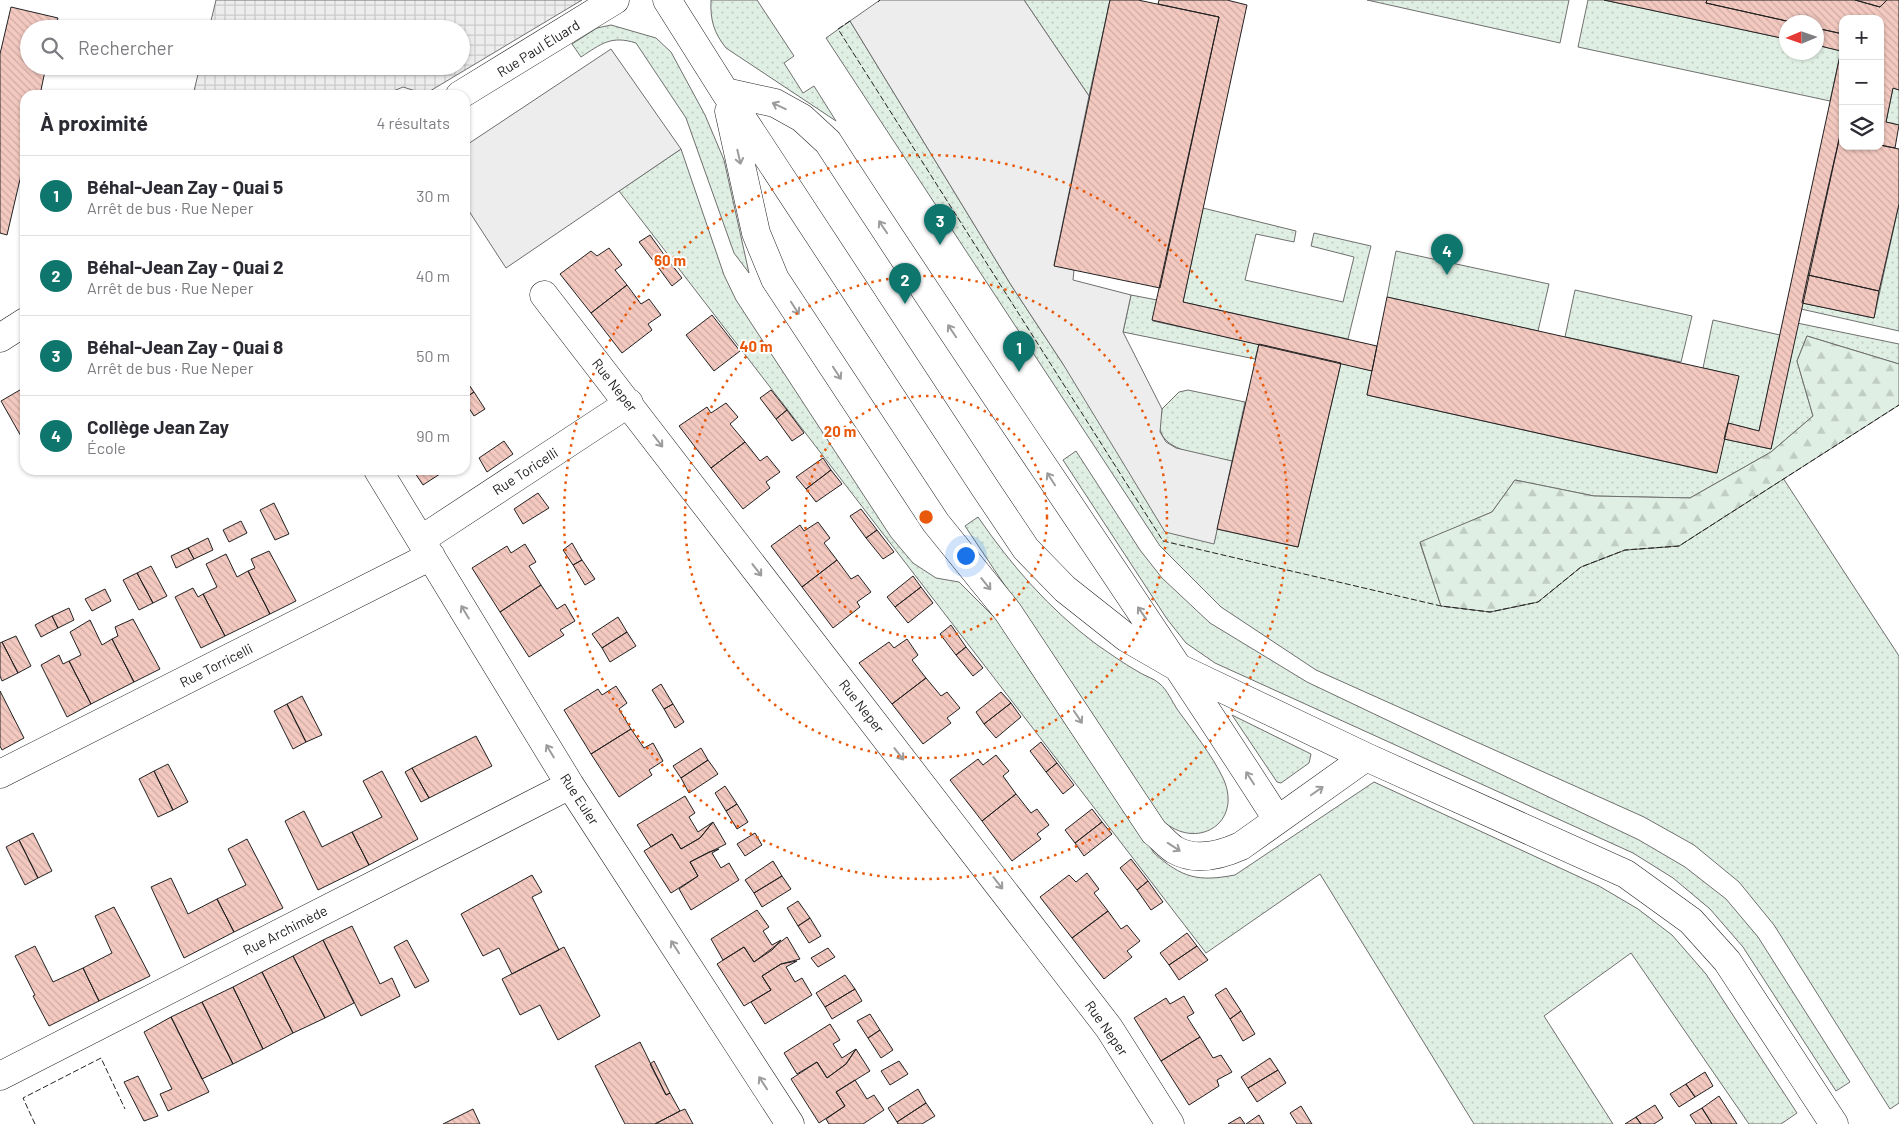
<!DOCTYPE html>
<html lang="fr">
<meta charset="utf-8">
<style>
:root{--surface:#fff;--page:#f2f2f3;--text:#2b2b33;--muted:#7c7c81;--line:#e1e1e2;--accent:#0f766e}
body{margin:0;font-family:Barlow,sans-serif;background:var(--page);color:var(--text)}
.controls{position:absolute;right:15px;top:15px;display:grid;overflow:hidden;border-radius:10px;box-shadow:0 1px 4px #0004}
.controls button{width:45px;height:45px;display:grid;place-items:center;padding:0;border:0;border-bottom:1px solid var(--line);background:var(--surface);color:var(--text);font:25px sans-serif}
.compass{position:absolute;left:1779px;top:15px;width:45px;height:45px;border-radius:50%;background:var(--surface);box-shadow:0 1px 4px #0004;rotate:268deg}
.you{position:absolute;left:965px;top:555px;width:18px;height:18px;margin:-12px;border:4px solid #fff;border-radius:50%;background:#1a73e8;box-shadow:0 0 0 8px #1a73e833}
.badge{display:grid;place-items:center;width:32px;height:32px;border-radius:50%;background:var(--accent);color:#fff;font-size:16px;font-weight:700}
.pin{position:absolute;translate:-50% -41px;filter:drop-shadow(0 1px 2px #0008)}
.pin::after{content:'';position:absolute;top:26px;width:18px;height:15px;background:inherit;clip-path:polygon(0 0,100% 0,50% 100%)}
.list{margin:0;padding:0;list-style:none}
h2{display:flex;justify-content:space-between;align-items:center;height:65px;margin:0;padding:0 20px;font-size:21px}
h2 small{font-size:16px;font-weight:400;color:var(--muted)}
.list li{display:grid;grid-template-columns:32px 1fr auto;gap:15px;align-items:center;box-sizing:border-box;height:80px;padding:0 20px;border-top:1px solid var(--line)}
.list b{display:block;font-size:19px;white-space:nowrap}
.list p{margin:0;font-size:16px;white-space:nowrap;color:var(--muted)}
.list em{font-size:16px;font-style:normal;color:var(--muted)}
.icon{flex:none;width:28px;height:28px;fill:none;stroke:currentColor;stroke-width:2;stroke-linecap:round;stroke-linejoin:round}
.map{position:relative;flex:none;width:1899px;height:1124px;overflow:hidden}
.search{position:absolute;background:var(--surface);box-shadow:0 1px 4px #0004;left:20px;top:20px;width:450px;height:55px;display:flex;align-items:center;gap:12px;box-sizing:border-box;padding:0 18px;border-radius:28px;color:var(--muted);font-size:19px}
.panel{position:absolute;background:var(--surface);box-shadow:0 1px 4px #0004;left:20px;top:90px;width:450px;height:385px;border-radius:15px}
.map>svg:first-child{display:block}
.grass{fill:url(#grass-dots);stroke:#6f6f6f}
.forest{fill:url(#forest-firs);stroke:#6f6f6f}
.parking{fill:#ededed;stroke:#6f6f6f}
.plaza{fill:url(#plaza-grid);stroke:#6f6f6f}
.building{fill:url(#building-back-hatch);stroke:#222}
.lines{fill:none;stroke-linecap:round;stroke-linejoin:round}
.minor-casing{stroke:#222;stroke-width:29}
.minor{stroke:#fff;stroke-width:28}
.fence{stroke:#222;stroke-width:1;stroke-dasharray:6 2.5;stroke-linecap:butt}
.oneway{stroke:#9c9c9c}
.ring{fill:none;stroke:#e8590c;stroke-width:2.5;stroke-dasharray:2.5 5}
.labels{text-anchor:middle;dominant-baseline:central;stroke-width:4;stroke-linejoin:round;paint-order:stroke}
.street-label{font-size:14px;fill:#222;stroke:#fff}
.centre{fill:#e8590c;stroke:#fff;stroke-width:2.5}
.ring-label{font-size:15px;text-anchor:middle;font-weight:bold;fill:#e8590c;stroke:#fff;stroke-width:4;stroke-linejoin:round;paint-order:stroke}
</style>
<div class="map">
<svg width="1899" height="1124" viewBox="0 0 1899 1124">
<defs>
<pattern id="grass-dots" width="8" height="8" patternUnits="userSpaceOnUse" patternTransform="scale(1.25)"><rect width="8" height="8" fill="#e0efe3"/><path d="M2 2h.1M6 6h.1" fill="none" stroke="#c0cdc2" stroke-width="1.8" stroke-linecap="round"/></pattern>
<pattern id="forest-firs" width="22" height="20" patternUnits="userSpaceOnUse" patternTransform="scale(1.25)"><rect width="22" height="20" fill="#e0efe3"/><path d="M5 1l3.5 6h-7zM16 11l3.5 6h-7z" fill="#c0cdc2"/></pattern>
<pattern id="plaza-grid" width="8" height="8" patternUnits="userSpaceOnUse" patternTransform="scale(1.25)"><rect width="8" height="8" fill="#ededed"/><path d="M0 4h8M4 0v8" fill="none" stroke="#cbcbcb"/></pattern>
<pattern id="building-back-hatch" width="6" height="6" patternUnits="userSpaceOnUse" patternTransform="scale(1.25)"><rect width="6" height="6" fill="#f3c9c0"/><path d="M-1 5l2 2M0 0l6 6M5-1l2 2" fill="none" stroke="#d0aca5"/></pattern>
</defs>
<rect width="100%" height="100%" fill="#fff"/>
<path class="grass" d="M711 0H757L794 56 784 63 803 93 814 86 836 121 726 48C714 33 710 20 711 0Z
M1024 0H1110L1089 96Z
M1367 0H1569L1560 43Z
M1588 0H1604L1786 39V52H1816L1817 45 1841 51 1830 101 1578 47Z
M850 21 1011 285 1063 364 1214 543 1217 529 1298 547 1341 363 1372 371 1367 395 1716 473 1724 439 1771 449 1797 323 1899 344V364L1807 336 1797 361 1813 416 1771 452 1690 498 1594 496 1515 480 1492 512 1420 543 1441 606 1490 612 1538 602 1581 567 1625 550 1679 546 1783 478 1899 656V1103L1890 1109 1774 925 1739 882 1694 845 1644 817 1316 670 1221 607 1160 546 826 38Z
M611 25 656 38 671 52 705 115 724 160 749 273 734 253 686 118 636 43C611 35 601 44 581 57L572 44 597 28Z
M1893 88 1899 90V125L1886 122Z
M681 149 724 275 736 300 891 537 913 563 936 578 959 582 1002 625 1154 853C1182 878 1198 882 1235 875L1374 782 1599 886 1638 909 1672 935 1706 974 1797 1113 1781 1124H1749L1631 953 1544 1016 1613 1124H1474L1320 874 1206 953 619 191Z
M1899 204V331L1801 309 1802 303 1874 318Z
M1203 208 1296 231 1294 242 1256 234 1245 280 1343 302 1354 257 1311 246 1314 233 1371 246 1348 339 1183 302Z
M1396 251 1549 284 1538 331 1387 297Z
M1575 290 1692 316 1681 362 1565 337Z
M1131 295 1157 300 1153 321 1259 344 1255 359 1123 332Z
M1713 320 1780 335 1759 431 1728 423 1738 376 1703 368Z
M1188 390 1245 402 1232 461C1213 457 1167 453 1161 432 1158 425 1161 416 1162 409L1179 392Z
M1076 451 1140 550 1162 578 1210 623 1307 682 1639 840 1685 867 1726 899 1758 937 1850 1082 1836 1091 1743 947 1710 909 1673 878 1633 853 1215 663 1186 643 1167 619 1063 460Z
M978 517C1011 565 1049 609 1096 644 1109 653 1123 663 1137 671 1144 676 1154 678 1160 684 1167 690 1172 701 1177 709 1192 730 1212 755 1223 778 1244 823 1196 852 1162 820L965 526Z
M1232 715 1311 754 1309 763 1281 783 1277 782Z"/>
<path class="forest" d="M1807 336 1899 364V405L1679 546 1625 550 1581 567 1538 602 1490 612 1441 606 1420 542 1492 512 1515 480 1594 496 1690 498 1771 452 1813 416 1797 361Z"/>
<path class="parking" d="M880 0H1024L1089 96 1054 265 1074 270 1073 280 1131 295 1123 332 1162 409 1160 432 1166 442 1176 448 1232 461 1214 544 1165 532 1063 364 1011 285 850 21Z
M611 49 681 149 506 268 465 205V146Z"/>
<path class="plaza" d="M216 0H582L425 94 403 87 384 95H193L200 66H461V29H209Z"/>
<path class="building" d="M1110 0H1138L1219 17 1160 288 1054 266Z
M1159 0H1227L1247 5 1183 302 1377 346 1372 371 1152 320 1219 17 1158 4Z
M1604 0H1707L1706 3 1791 22H1786V39Z
M1707 0H1855L1880 7 1887 0H1899V90L1893 88 1886 122 1899 125 1895 148 1880 145V19H1843V34L1816 28V22H1791L1706 3Z
M1855 0H1887L1880 7Z
M11 7 58 18 55 29H29V66H46L40 95H25V158L7 235 0 233V54Z
M1816 28 1843 34V122L1771 449 1724 439 1728 423 1759 431 1841 51 1816 45Z
M1840 135 1843 136V146L1880 145 1899 149V204L1879 291 1808 275Z
M650 235 665 256 655 263 639 242Z
M609 248 622 265 615 270 627 285 591 313 560 274 591 251 597 256Z
M665 256 682 278 672 286 655 263Z
M1808 275 1879 291 1874 318 1802 303Z
M627 285 641 304 649 299 661 315 648 324 652 330 622 353 591 313Z
M1387 297 1739 376 1717 473 1367 395Z
M712 315 740 351 714 371 686 335Z
M1259 344 1341 363 1298 547 1217 529Z
M465 379 474 392 465 398Z
M25 387V437L22 438 1 401Z
M771 390 787 410 776 419 760 398Z
M474 392 485 409 474 416 465 402V398Z
M726 403 738 417 730 424 745 442 711 468 679 426 707 407 711 413Z
M787 410 804 433 792 441 776 419Z
M504 441 513 454 487 472 479 458Z
M745 442 760 461 767 456 780 472 766 482 770 488 743 509 711 468Z
M823 458 831 470 806 489 796 477Z
M413 470H446L423 485Z
M831 470 842 484 816 502 806 489Z
M538 493 549 508 523 524 514 509Z
M274 503 289 534 275 540 260 510Z
M861 509 877 530 866 538 850 516Z
M241 521 247 533 229 542 223 530Z
M818 522 830 538 824 543 837 560 802 587 771 546 800 525 804 531Z
M877 530 894 552 883 559 866 538Z
M208 538 213 550 194 559 188 548Z
M572 543 582 560 573 565 563 550Z
M525 544 536 562 529 566 541 585 500 612 472 568 507 546 511 553Z
M188 548 194 559 176 568 171 556Z
M269 551 296 601 270 614 248 571 255 568 251 559Z
M226 554 237 577 248 571 270 614 225 636 203 594 217 587 206 564Z
M582 560 595 579 585 585 573 565Z
M837 560 851 579 858 575 871 592 857 602 860 607 833 628 802 587Z
M151 566 167 596 153 603 137 573Z
M137 573 153 603 139 610 123 580Z
M913 576 921 587 895 607 887 597Z
M541 585 557 609 565 604 575 621 560 630 564 635 529 657 500 612Z
M921 587 933 603 908 623 895 607Z
M193 588 198 597 203 594 225 636 201 648 175 597Z
M105 589 111 601 92 611 85 599Z
M69 608 74 620 58 628 52 616Z
M52 616 58 628 41 637 35 625Z
M618 617 627 632 602 648 592 634Z
M133 619 160 669 134 682 112 639 118 636 115 627Z
M90 620 102 645 112 639 134 682 91 704 69 661 81 655 70 632Z
M951 625 966 647 956 655 940 634Z
M627 632 636 646 610 662 602 648Z
M16 636 31 666 18 673 2 642Z
M907 639 918 655 912 660 926 678 892 704 859 663 889 642 894 648Z
M2 642 18 673 2 681 0 676V643Z
M966 647 983 668 973 676 956 655Z
M59 655 63 664 69 661 91 704 67 717 41 665Z
M926 678 941 696 947 692 960 708 947 718 951 723 923 744 892 704Z
M661 684 673 704 664 709 652 690Z
M616 686 627 703 619 709 631 729 591 754 564 710 598 689 602 695Z
M0 691 24 738 2 750 0 746Z
M1001 692 1011 703 984 724 976 712Z
M302 696 322 735 306 742 287 704Z
M1011 703 1021 717 996 738 984 724Z
M287 704 306 742 293 749 274 711Z
M673 704 684 722 675 728 664 709Z
M631 729 644 748 653 743 663 761 649 770 652 775 619 797 591 754Z
M476 736 492 766 429 798 412 768Z
M1041 742 1057 763 1046 772 1030 751Z
M701 748 708 760 681 778 673 766Z
M996 755 1009 771 1003 776 1016 794 982 821 950 780 978 759 983 765Z
M708 760 718 774 689 793 681 778Z
M1057 763 1074 785 1063 794 1046 772Z
M168 764 188 802 173 810 154 771Z
M412 768 429 798 421 802 405 772Z
M154 771 173 810 158 817 139 779Z
M382 771 418 839 369 865 352 832 382 817 363 781Z
M725 786 737 804 726 811 715 793Z
M1016 794 1031 813 1037 809 1049 825 1037 834 1041 839 1012 861 982 821Z
M685 796 695 813 689 817 698 832 713 822 700 838 681 849 672 834 651 847 637 825Z
M737 804 748 822 737 829 726 811Z
M1092 809 1102 822 1075 843 1065 830Z
M304 811 322 847 352 832 369 865 318 890 285 821Z
M713 822 726 844 690 862 698 876 671 893 644 851 672 834 681 849 700 838Z
M1102 822 1112 834 1084 856 1075 843Z
M33 833 52 871 38 878 19 840Z
M755 833 762 845 745 856 737 844Z
M247 839 283 908 234 932 217 899 246 885 228 849Z
M19 840 38 878 25 885 6 847Z
M719 849 712 853 721 868 729 863 739 880 691 910 679 889 698 876 690 862 709 852Z
M1131 859 1148 881 1137 890 1120 868Z
M773 861 782 876 754 893 745 880Z
M1087 873 1099 889 1094 893 1108 911 1072 938 1040 897 1069 875 1076 882Z
M532 875 542 892 532 897 559 950 512 974 499 948 483 956 461 914Z
M782 876 791 889 762 907 754 893Z
M171 878 188 914 217 899 234 932 184 958 151 887Z
M1148 881 1163 902 1151 910 1137 890Z
M798 901 810 918 798 926 787 908Z
M114 907 150 976 99 1001 83 968 112 953 95 916Z
M757 910 769 927 763 931 772 945 781 940 772 950 754 962 744 947 723 960 711 939Z
M1108 911 1121 929 1127 925 1140 941 1127 951 1132 957 1104 979 1072 938Z
M810 918 821 936 809 943 798 926Z
M352 926 380 984 392 978 400 996 361 1016 323 940Z
M1187 933 1197 946 1169 965 1160 953Z
M787 937 800 959 781 964 762 976 771 990 744 1006 717 964 744 947 754 962Z
M323 940 354 1003 325 1018 293 956Z
M407 940 429 981 415 988 394 947Z
M35 946 53 982 83 968 99 1001 49 1026 33 996 35 995 15 956Z
M1197 946 1208 960 1179 980 1169 965Z
M564 947 600 1016 558 1040 540 1005 520 1015 502 979Z
M828 948 835 957 818 967 811 958Z
M293 956 325 1018 293 1033 262 972Z
M797 961 786 967 795 982 802 978 812 995 765 1024 751 1002 771 990 762 976 781 964Z
M262 972 293 1033 263 1049 233 987Z
M845 975 855 989 825 1007 816 993Z
M233 987 263 1049 233 1064 202 1002Z
M1226 988 1241 1011 1230 1019 1215 995Z
M855 989 862 1001 832 1019 825 1007Z
M1184 996 1194 1013 1187 1017 1200 1037 1161 1061 1134 1018 1166 998 1170 1004Z
M202 1002 233 1064 202 1079 171 1017Z
M1241 1011 1255 1034 1243 1041 1230 1019Z
M870 1014 880 1030 868 1038 857 1021Z
M171 1017 209 1092 168 1111 160 1094 172 1089 144 1032Z
M830 1024 840 1040 833 1044 842 1058 856 1049 846 1064 827 1078 817 1062 797 1074 784 1053Z
M880 1030 893 1050 881 1058 868 1038Z
M1200 1037 1213 1058 1221 1055 1232 1072 1217 1080 1219 1086 1189 1105 1161 1061Z
M640 1042 666 1095 670 1093 680 1111 655 1124H625L595 1066Z
M856 1049 870 1071 836 1092 845 1106 819 1123 791 1079 817 1062 827 1078 846 1064Z
M1270 1058 1278 1070 1248 1088 1241 1077Z
M654 1061 670 1093 666 1095 650 1064Z
M899 1061 908 1074 890 1085 881 1071Z
M1278 1070 1286 1083 1257 1102 1248 1088Z
M1705 1072 1713 1086 1695 1097 1686 1084Z
M138 1076 158 1116 144 1121 124 1082Z
M855 1080 867 1099 874 1095 884 1110 863 1124H829L826 1119 845 1106 836 1092Z
M1686 1084 1695 1097 1679 1107 1670 1094Z
M918 1089 926 1103 897 1122 888 1108Z
M1719 1096 1737 1124H1712L1702 1108Z
M926 1103 935 1116 922 1124H898L897 1122Z
M1655 1105 1663 1118 1654 1124H1641L1636 1117Z
M1301 1106 1312 1124H1297L1290 1113Z
M1702 1108 1712 1124H1696L1690 1115Z
M473 1109 480 1124H443Z
M685 1109 693 1124H655L680 1111Z
M1259 1115 1264 1124H1246Z
M1240 1117 1245 1124H1228Z
M1636 1117 1641 1124H1625Z"/>
<g class="lines">
<defs>
<path id="minor" d="M667 0 725 92 985 488 1026 549 1065 589 1127 638 1179 668 1366 757 1626 874 1691 921 1727 961 1834 1124
M725 92 775 103 802 118 828 142C975 370 1131 591 1277 819
M460 95 615 0
M729 111 756 233 775 279 936 523 1008 612 1154 832C1161 837 1168 846 1175 850 1196 862 1221 855 1241 846L1366 757
M544 295 1109 1028 1170 1124
M0 338 25 322
M378 470 570 785 790 1124
M422 539 629 403
M0 774 431 556
M0 1076 570 785"/>
</defs>
<use href="#minor" class="minor-casing"/>
<use href="#minor" class="minor"/>
<path class="fence" d="M878 2 880 0
M850 21 838 29 1163 541 1441 606 1490 612 1538 602 1581 567 1625 550 1679 546 1899 405
M35 1124 23 1098 101 1058 125 1109"/>
</g>
<defs><path id="oneway-shaft" d="M-6 0H5M1.5-3L5.5 0L1.5 3" fill="none" stroke-width="1.6" stroke-linecap="round" stroke-linejoin="round" transform="scale(1.25)"/></defs>
<g class="oneway">
<use href="#oneway-shaft" transform="translate(779 106) rotate(-155)"/>
<use href="#oneway-shaft" transform="translate(739 157) rotate(77)"/>
<use href="#oneway-shaft" transform="translate(883 227) rotate(-124)"/>
<use href="#oneway-shaft" transform="translate(795 308) rotate(57)"/>
<use href="#oneway-shaft" transform="translate(952 331) rotate(-124)"/>
<use href="#oneway-shaft" transform="translate(837 373) rotate(57)"/>
<use href="#oneway-shaft" transform="translate(658 441) rotate(52)"/>
<use href="#oneway-shaft" transform="translate(1051 479) rotate(-123)"/>
<use href="#oneway-shaft" transform="translate(757 570) rotate(52)"/>
<use href="#oneway-shaft" transform="translate(986 584) rotate(51)"/>
<use href="#oneway-shaft" transform="translate(465 612) rotate(-121)"/>
<use href="#oneway-shaft" transform="translate(1142 613) rotate(-125)"/>
<use href="#oneway-shaft" transform="translate(1078 717) rotate(56)"/>
<use href="#oneway-shaft" transform="translate(550 751) rotate(-121)"/>
<use href="#oneway-shaft" transform="translate(899 754) rotate(52)"/>
<use href="#oneway-shaft" transform="translate(1250 778) rotate(-123)"/>
<use href="#oneway-shaft" transform="translate(1317 791) rotate(-35)"/>
<use href="#oneway-shaft" transform="translate(1174 847) rotate(33)"/>
<use href="#oneway-shaft" transform="translate(998 883) rotate(52)"/>
<use href="#oneway-shaft" transform="translate(675 947) rotate(-123)"/>
<use href="#oneway-shaft" transform="translate(763 1083) rotate(-123)"/>
</g>
<g class="ring">
<circle cx="926" cy="517" r="121"/>
<circle cx="926" cy="517" r="241"/>
<circle cx="926" cy="517" r="362"/>
</g>
<g class="labels">
<g class="street-label">
<text transform="translate(538 48) rotate(-32)">Rue Paul Éluard</text>
<text transform="translate(615 385) rotate(52)">Rue Neper</text>
<text transform="translate(525 471) rotate(-33)">Rue Toricelli</text>
<text transform="translate(216 665) rotate(-27)">Rue Torricelli</text>
<text transform="translate(862 706) rotate(52)">Rue Neper</text>
<text transform="translate(580 799) rotate(57)">Rue Euler</text>
<text transform="translate(285 930) rotate(-27)">Rue Archimède</text>
<text transform="translate(1107 1028) rotate(55)">Rue Neper</text>
</g>
</g>
<circle cx="926" cy="517" r="8" class="centre"/>
<g class="ring-label">
<text x="670" y="266">60 m</text>
<text x="756" y="352">40 m</text>
<text x="840" y="437">20 m</text>
</g>
</svg>
<div class="controls">
<button>+</button>
<button>−</button>
<button><svg class="icon" aria-label="layers" viewBox="0 0 24 24"><path d="M12 4l9 5-9 5-9-5zM3 14l9 5 9-5"/></svg></button>
</div>
<svg class="compass" viewBox="-18 -18 36 36"><path d="M0-13l5 13h-10z" fill="#e53935"/><path d="M0 13l5-13h-10z" fill="#7c7c81"/></svg>
<div class="you"></div>
<div class="pin badge" style="left:1019px;top:372px">1</div>
<div class="pin badge" style="left:905px;top:304px">2</div>
<div class="pin badge" style="left:940px;top:245px">3</div>
<div class="pin badge" style="left:1447px;top:275px">4</div>
<div class="search"><svg class="icon" aria-label="search" viewBox="0 0 24 24"><circle cx="10" cy="10" r="6"/><path d="M15 15l6 6"/></svg>Rechercher</div>
<section class="panel">
<h2>À proximité<small>4 résultats</small></h2>
<ul class="list">
<li><span class="badge">1</span><div><b>Béhal-Jean Zay - Quai 5</b><p>Arrêt de bus · Rue Neper</p></div><em>30 m</em></li>
<li><span class="badge">2</span><div><b>Béhal-Jean Zay - Quai 2</b><p>Arrêt de bus · Rue Neper</p></div><em>40 m</em></li>
<li><span class="badge">3</span><div><b>Béhal-Jean Zay - Quai 8</b><p>Arrêt de bus · Rue Neper</p></div><em>50 m</em></li>
<li><span class="badge">4</span><div><b>Collège Jean Zay</b><p>École</p></div><em>90 m</em></li>
</ul>
</section>
</div>
